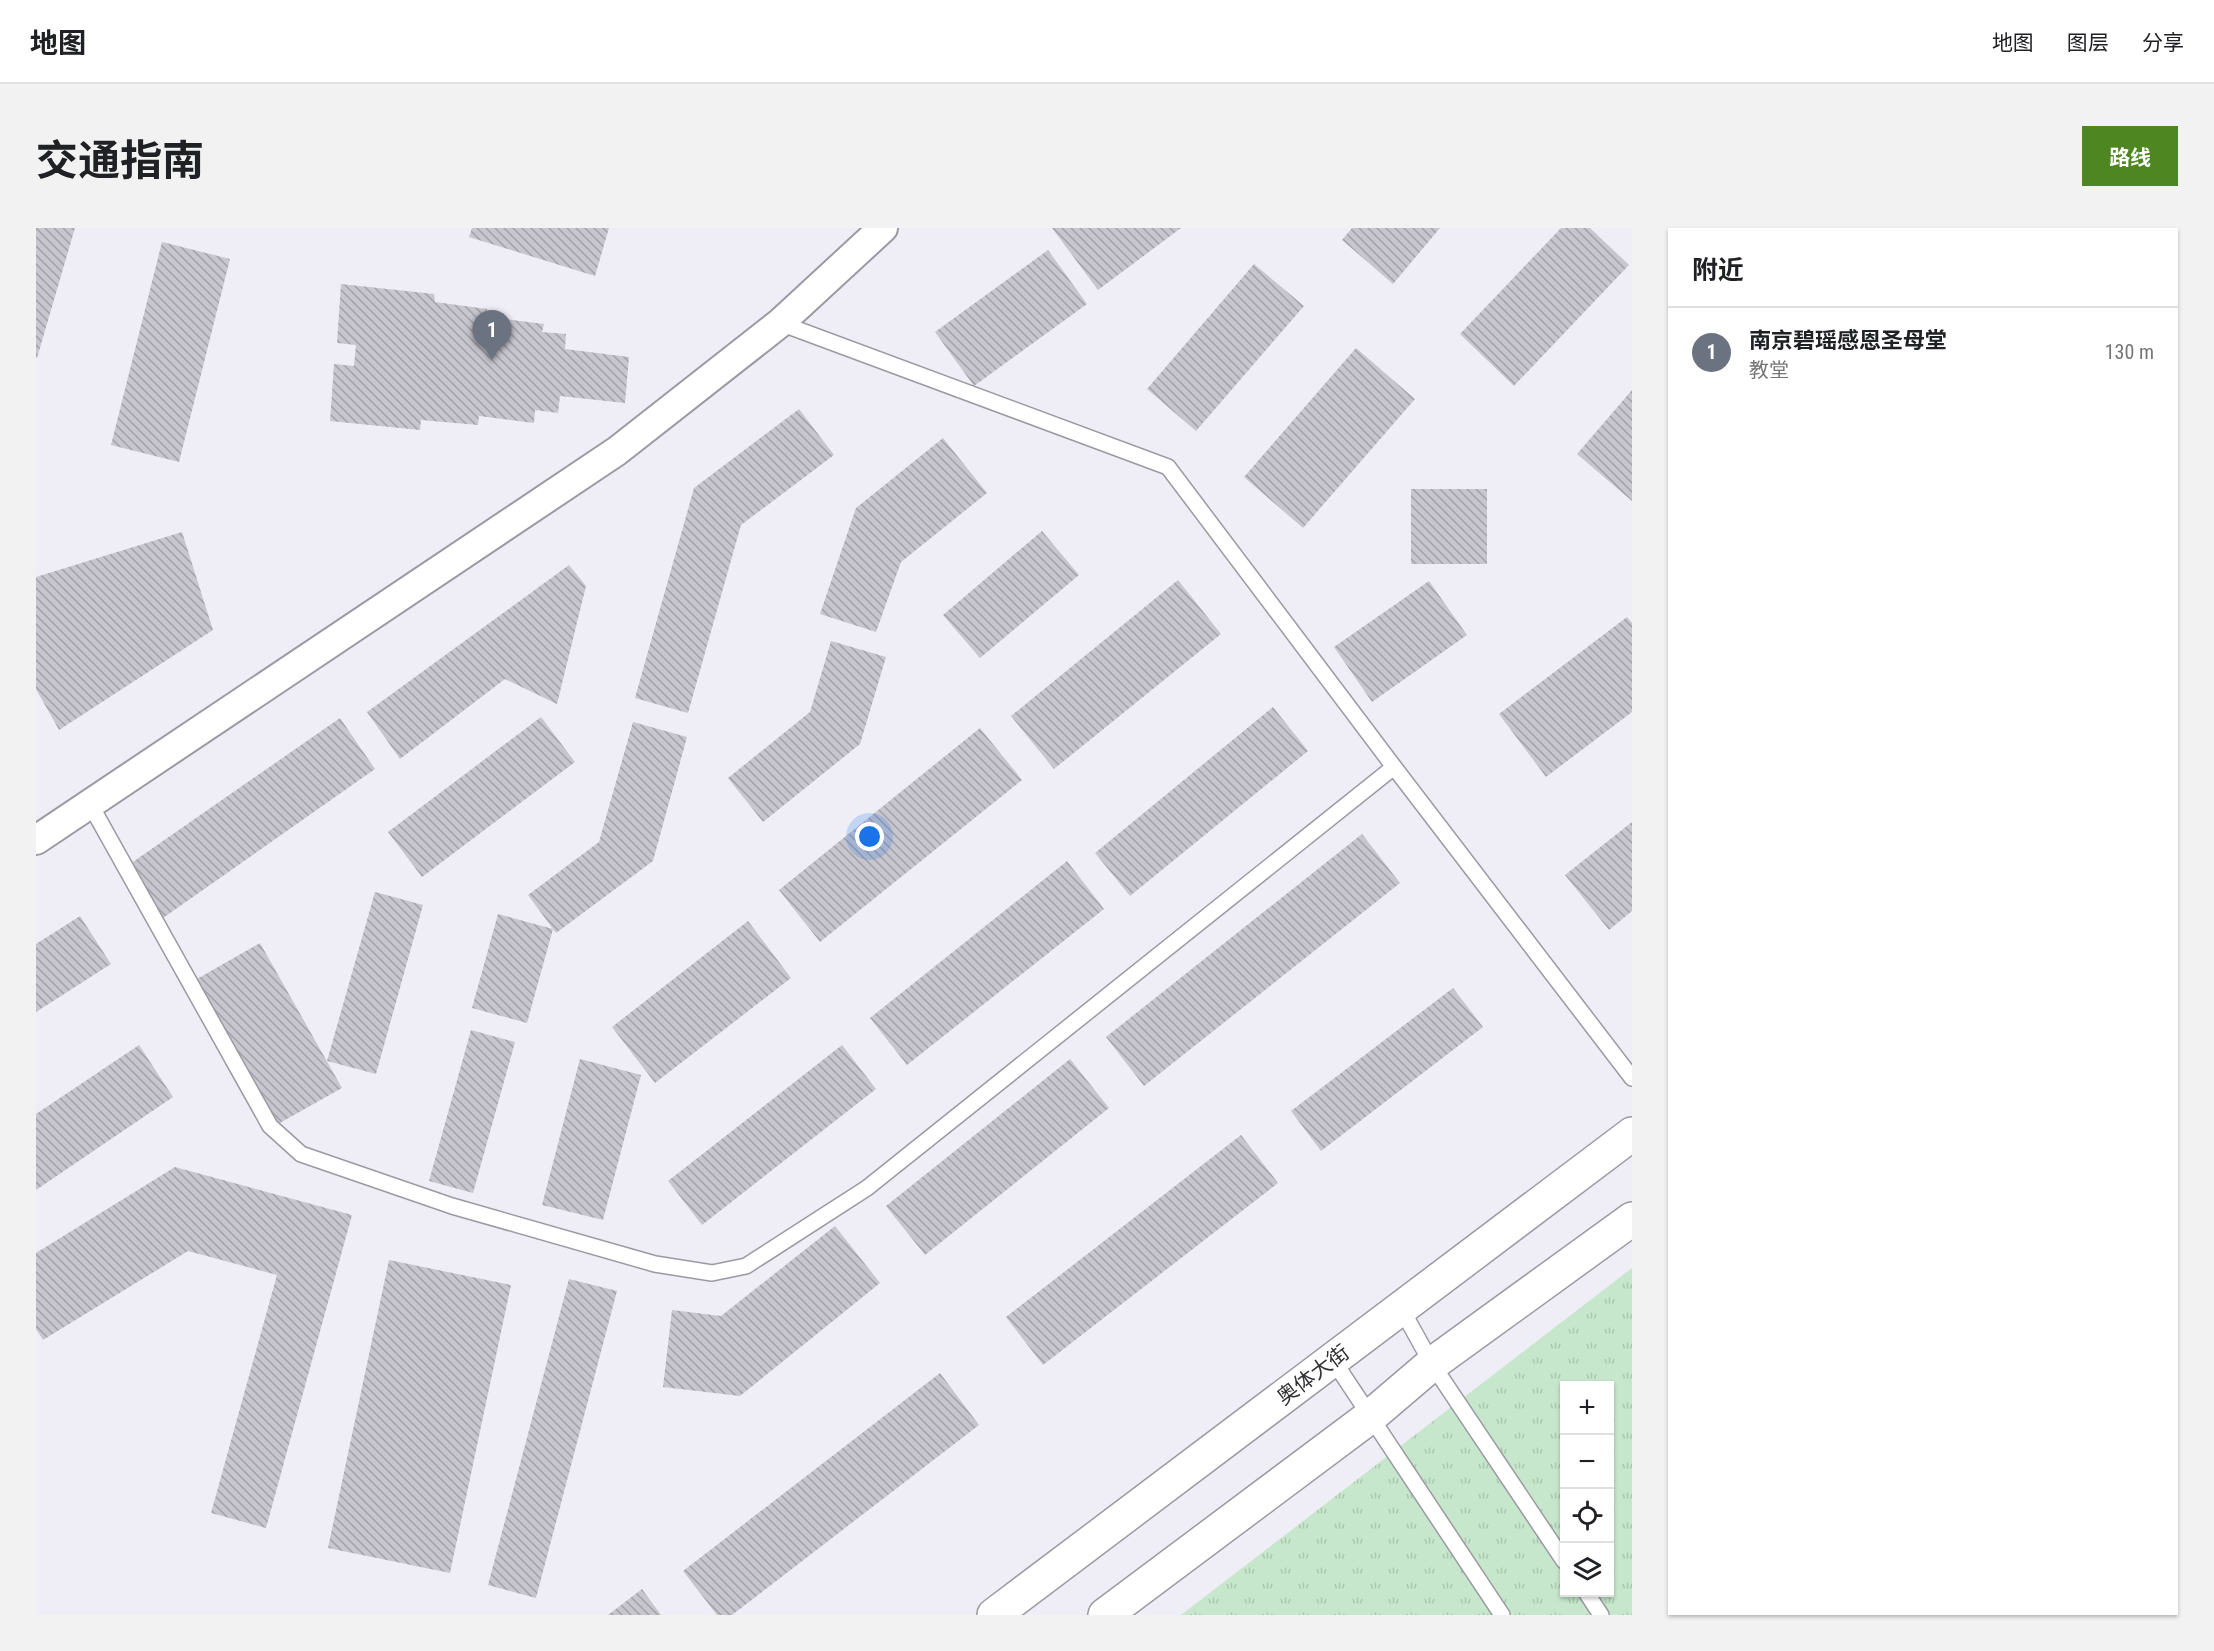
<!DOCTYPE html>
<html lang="zh">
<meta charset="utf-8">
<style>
:root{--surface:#fff;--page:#f2f2f2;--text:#202124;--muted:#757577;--line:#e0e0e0;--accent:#4e8722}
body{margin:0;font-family:"Roboto Condensed","Noto Sans SC",sans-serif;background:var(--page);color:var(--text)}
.controls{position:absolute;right:18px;bottom:18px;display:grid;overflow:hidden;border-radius:0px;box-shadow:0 2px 4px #0004}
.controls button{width:54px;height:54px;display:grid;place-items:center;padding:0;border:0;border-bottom:2px solid var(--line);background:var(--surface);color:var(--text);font:30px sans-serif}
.you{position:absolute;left:834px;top:609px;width:21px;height:21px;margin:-15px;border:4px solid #fff;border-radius:50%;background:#1a73e8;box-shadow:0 0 0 9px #1a73e833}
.badge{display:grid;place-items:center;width:39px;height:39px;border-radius:50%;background:var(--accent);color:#fff;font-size:20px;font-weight:700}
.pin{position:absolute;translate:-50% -50px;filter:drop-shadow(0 2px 3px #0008)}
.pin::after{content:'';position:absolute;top:32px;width:21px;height:18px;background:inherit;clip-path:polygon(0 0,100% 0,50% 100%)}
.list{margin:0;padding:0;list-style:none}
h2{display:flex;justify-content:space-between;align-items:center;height:78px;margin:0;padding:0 24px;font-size:26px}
h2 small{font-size:20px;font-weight:400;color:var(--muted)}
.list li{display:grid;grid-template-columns:39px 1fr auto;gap:18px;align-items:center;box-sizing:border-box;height:90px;padding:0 24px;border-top:2px solid var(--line)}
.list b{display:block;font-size:22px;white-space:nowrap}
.list p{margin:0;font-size:20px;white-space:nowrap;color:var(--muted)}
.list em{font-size:20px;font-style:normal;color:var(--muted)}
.icon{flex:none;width:33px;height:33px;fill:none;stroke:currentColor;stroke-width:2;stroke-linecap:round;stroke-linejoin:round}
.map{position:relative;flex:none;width:1596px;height:1387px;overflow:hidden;border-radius:0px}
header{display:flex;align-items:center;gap:36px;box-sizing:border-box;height:84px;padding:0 30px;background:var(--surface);border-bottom:2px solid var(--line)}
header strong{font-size:28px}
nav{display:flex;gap:33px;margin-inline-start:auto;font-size:21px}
.intro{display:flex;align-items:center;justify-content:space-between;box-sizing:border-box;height:144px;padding:0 36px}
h1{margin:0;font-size:42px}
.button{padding:15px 27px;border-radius:0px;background:var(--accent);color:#fff;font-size:21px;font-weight:700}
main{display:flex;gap:36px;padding:0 36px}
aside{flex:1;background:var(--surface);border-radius:0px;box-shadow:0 2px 4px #0004}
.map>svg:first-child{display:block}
.grass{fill:url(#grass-tufts);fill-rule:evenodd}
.building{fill:url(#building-back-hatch)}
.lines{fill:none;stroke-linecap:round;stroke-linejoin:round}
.lane-casing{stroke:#9b9aa2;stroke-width:18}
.street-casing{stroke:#9b9aa2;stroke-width:32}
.secondary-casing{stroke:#9b9aa2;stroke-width:36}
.lane{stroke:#fff;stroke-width:15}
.street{stroke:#fff;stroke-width:28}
.secondary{stroke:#fff;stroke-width:33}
.labels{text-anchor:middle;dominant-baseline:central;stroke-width:5;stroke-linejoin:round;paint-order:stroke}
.street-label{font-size:21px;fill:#323134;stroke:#fff}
</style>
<header>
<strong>地图</strong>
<nav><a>地图</a><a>图层</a><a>分享</a></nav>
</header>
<div class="intro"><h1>交通指南</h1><a class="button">路线</a></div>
<main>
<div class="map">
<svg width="1596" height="1387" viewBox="0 0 1596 1387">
<defs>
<pattern id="grass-tufts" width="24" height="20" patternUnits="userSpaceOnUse" patternTransform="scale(1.5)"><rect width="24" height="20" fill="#c6e7cb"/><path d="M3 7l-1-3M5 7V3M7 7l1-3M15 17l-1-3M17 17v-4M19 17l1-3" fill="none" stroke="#abc7af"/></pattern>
<pattern id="building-back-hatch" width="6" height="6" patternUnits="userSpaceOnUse" patternTransform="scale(1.5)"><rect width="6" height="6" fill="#c7c5ce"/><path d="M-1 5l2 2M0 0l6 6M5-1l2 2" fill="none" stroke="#a2a1a8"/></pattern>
</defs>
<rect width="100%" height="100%" fill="#efeef7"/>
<path class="grass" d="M1596 1040V1387H1145ZM1528 1158H1574V1364H1528Z"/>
<path class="building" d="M0 0H39L1 130H0Z
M436 0H573L559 48 433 9Z
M1016 0H1145L1062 62Z
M1316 0H1404L1357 56 1306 12Z
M1525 0H1554L1593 37 1478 158 1424 106Z
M126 14 194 31 143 234 75 217Z
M1012 22 1051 76 938 158 899 104Z
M1218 36 1268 78 1160 203 1111 161Z
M305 56 398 66 399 74 451 81V89L508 96 506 104 530 106 529 121 593 129 589 175 524 168 522 185 499 182 498 195 443 188 442 197 385 192 384 202 294 193 298 136 318 138 320 117 301 115Z
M1320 120 1379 171 1267 300 1208 249Z
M1596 162V273L1541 226Z
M763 181 798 227 705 297 652 485 599 470 658 260Z
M907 210 951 265 865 334 840 404 784 386 820 280Z
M1375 261H1451V336H1375Z
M1006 303 1043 347 944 430 907 387Z
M146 304 177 402 23 502 0 461V349Z
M533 337 550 358 521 476 469 451 364 531 331 484Z
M1142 352 1185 406 1018 541 975 488Z
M1393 353 1431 407 1336 474 1298 419Z
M1591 389 1596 395V484L1510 549 1463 486Z
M795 413 850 429 824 516 727 594 692 550 774 484Z
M1237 479 1272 523 1094 668 1059 625Z
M505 489 539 534 386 649 352 604Z
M304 490 339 541 127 690 91 638Z
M597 494 651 509 617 633 520 705 517 701 491 795 436 780 462 686 517 701 492 667 563 614Z
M944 500 986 552 784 714 743 662Z
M1596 594V683L1573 702 1529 647Z
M1326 606 1364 655 1108 858 1070 809Z
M1031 633 1068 681 871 837 834 790Z
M339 664 387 677 340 846 291 833Z
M44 688 75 736 0 784V716Z
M712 693 755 750 619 855 576 799Z
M224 715 306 860 242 896 161 751Z
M1417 760 1447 799 1285 923 1255 883Z
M435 802 479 814 437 965 393 953Z
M103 817 137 869 0 962V886Z
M806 817 840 861 666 997 632 953Z
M544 831 605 847 567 992 506 977Z
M1034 831 1073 880 889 1027 850 978Z
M1205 907 1242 955 1007 1137 970 1089Z
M139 939 316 987 230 1300 175 1285 241 1047 152 1023 7 1112 0 1101V1025Z
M799 998 844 1055 704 1168 627 1159 636 1082 685 1088Z
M353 1032 475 1057 414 1345 292 1320Z
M533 1051 581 1063 500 1370 452 1357Z
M904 1145 943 1197 696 1387H681L647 1343Z
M606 1361 625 1387H572Z"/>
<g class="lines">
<defs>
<path id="lane" d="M744 95 1132 239 1358 539 1596 850
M54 576 234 898 265 926 416 978 619 1036 676 1045 710 1038 831 960 1358 539
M1365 1080 1396 1136 1528 1333
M1297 1132 1466 1387
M1550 1364 1565 1387"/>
<path id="street" d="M0 612 581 223 744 95 847 0"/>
<path id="secondary" d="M958 1387 1596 906
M1069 1387 1335 1188 1396 1136 1596 991"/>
</defs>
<use href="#lane" class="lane-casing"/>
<use href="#street" class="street-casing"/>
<use href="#secondary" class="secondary-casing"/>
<use href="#lane" class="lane"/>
<use href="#street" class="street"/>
<use href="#secondary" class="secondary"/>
</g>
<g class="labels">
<g class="street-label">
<text transform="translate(1277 1147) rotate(-37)">奥体大街</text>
</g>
</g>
</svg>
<div class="controls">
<button>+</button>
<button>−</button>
<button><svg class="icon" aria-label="locate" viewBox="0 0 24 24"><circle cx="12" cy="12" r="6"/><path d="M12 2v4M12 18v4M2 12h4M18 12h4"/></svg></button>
<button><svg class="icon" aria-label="layers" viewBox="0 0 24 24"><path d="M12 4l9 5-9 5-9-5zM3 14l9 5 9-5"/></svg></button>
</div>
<div class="you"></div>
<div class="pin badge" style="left:456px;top:132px;background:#6b7280">1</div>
</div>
<aside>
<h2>附近<small></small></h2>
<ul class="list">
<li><span class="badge" style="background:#6b7280">1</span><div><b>南京碧瑶感恩圣母堂</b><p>教堂</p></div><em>130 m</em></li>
</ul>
</aside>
</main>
